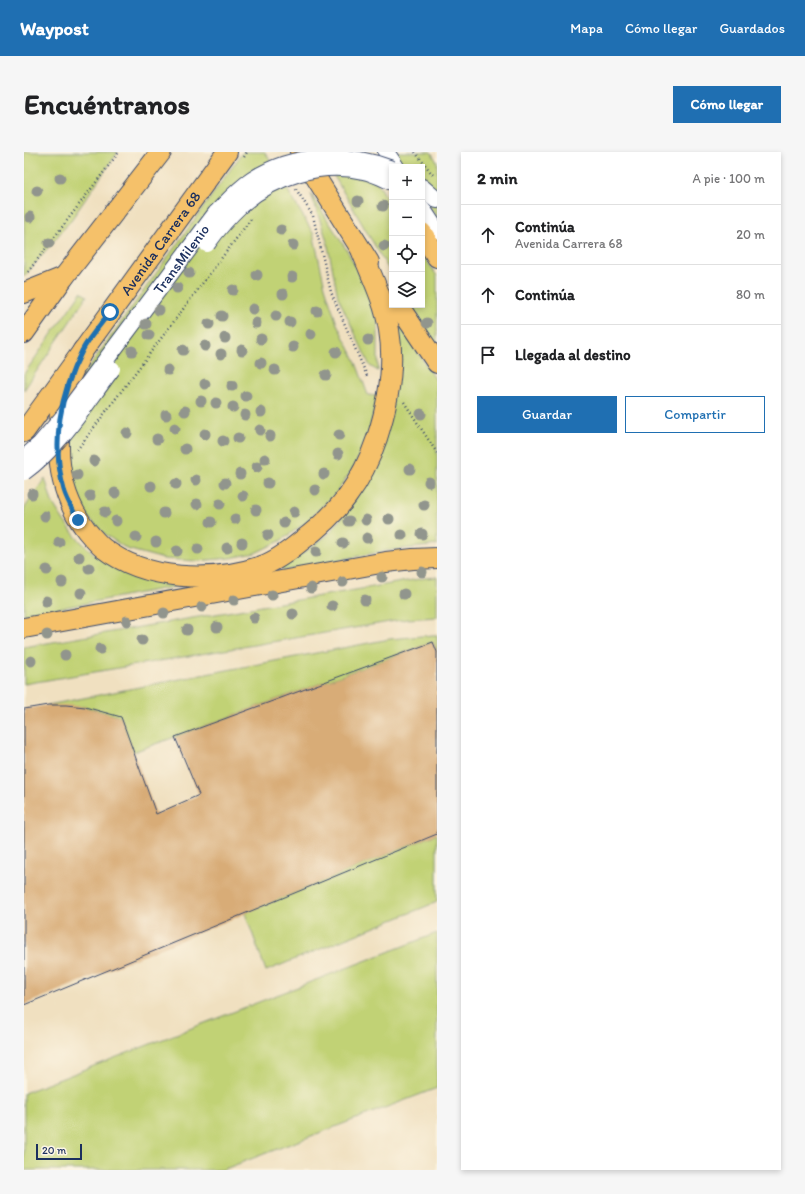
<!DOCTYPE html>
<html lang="es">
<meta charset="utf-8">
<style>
:root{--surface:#fff;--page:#f6f6f6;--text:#202124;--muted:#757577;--line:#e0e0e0;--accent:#1f6fb2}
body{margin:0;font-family:Itim,sans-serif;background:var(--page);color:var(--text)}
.controls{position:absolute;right:12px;top:12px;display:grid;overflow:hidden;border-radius:0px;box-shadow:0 2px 6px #0003}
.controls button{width:36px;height:36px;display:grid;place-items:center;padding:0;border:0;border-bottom:1px solid var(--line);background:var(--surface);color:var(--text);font:20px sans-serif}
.scale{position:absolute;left:12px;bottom:10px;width:46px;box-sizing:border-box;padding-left:4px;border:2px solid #1b2f5e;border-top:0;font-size:11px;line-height:14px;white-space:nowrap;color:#1b2f5e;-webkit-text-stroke:3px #fcf5e5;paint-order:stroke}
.stop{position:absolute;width:12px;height:12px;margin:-9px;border:3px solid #1f6fb2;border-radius:50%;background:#fff}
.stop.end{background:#1f6fb2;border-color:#fff;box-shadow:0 1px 4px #0008}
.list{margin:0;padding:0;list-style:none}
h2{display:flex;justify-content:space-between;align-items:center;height:52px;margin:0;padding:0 16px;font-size:17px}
h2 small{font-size:13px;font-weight:400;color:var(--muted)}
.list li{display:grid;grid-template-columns:26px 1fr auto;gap:12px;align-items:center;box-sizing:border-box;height:60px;padding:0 16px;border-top:1px solid var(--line)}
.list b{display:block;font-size:15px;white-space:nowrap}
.list p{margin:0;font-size:13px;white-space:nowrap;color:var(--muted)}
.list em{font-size:13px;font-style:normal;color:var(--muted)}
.actions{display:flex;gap:8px;padding:12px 16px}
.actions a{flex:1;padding:9px 0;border:1px solid var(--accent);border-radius:0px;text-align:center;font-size:14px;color:var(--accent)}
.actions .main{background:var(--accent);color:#fff}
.icon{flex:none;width:22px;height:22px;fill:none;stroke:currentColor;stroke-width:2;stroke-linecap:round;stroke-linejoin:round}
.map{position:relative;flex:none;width:413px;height:1018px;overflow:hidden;border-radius:0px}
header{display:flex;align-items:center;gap:24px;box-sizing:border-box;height:56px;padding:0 20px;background:var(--accent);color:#fff}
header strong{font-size:19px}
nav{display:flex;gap:22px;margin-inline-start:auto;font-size:14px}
.intro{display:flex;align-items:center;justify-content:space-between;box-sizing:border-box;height:96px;padding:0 24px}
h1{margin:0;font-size:28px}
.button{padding:10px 18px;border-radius:0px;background:var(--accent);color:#fff;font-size:14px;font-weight:700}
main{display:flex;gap:24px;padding:0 24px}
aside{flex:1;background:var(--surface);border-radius:0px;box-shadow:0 2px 6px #0003}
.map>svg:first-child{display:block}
.grass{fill:#c1d274;stroke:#6e8069}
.building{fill:#d8ac77}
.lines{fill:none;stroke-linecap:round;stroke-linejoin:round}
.minor-casing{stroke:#3b4a6d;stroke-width:18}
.major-casing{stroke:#3b4a6d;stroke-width:22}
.path{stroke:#3b4a6d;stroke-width:2.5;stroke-dasharray:1 3;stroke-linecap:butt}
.minor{stroke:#fff;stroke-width:16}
.major{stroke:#f5c16b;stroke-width:20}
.minor-bridge-casing{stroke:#3b4a6d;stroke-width:18;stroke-linecap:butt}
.minor-bridge{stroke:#fff;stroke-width:16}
.tree{fill:#91958d}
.route{stroke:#1f6fb2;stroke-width:5}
.labels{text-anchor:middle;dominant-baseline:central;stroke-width:3.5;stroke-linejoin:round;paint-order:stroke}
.street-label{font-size:15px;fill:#1b2f5e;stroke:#fcf5e5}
</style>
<header>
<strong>Waypost</strong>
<nav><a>Mapa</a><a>Cómo llegar</a><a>Guardados</a></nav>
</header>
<div class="intro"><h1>Encuéntranos</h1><a class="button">Cómo llegar</a></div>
<main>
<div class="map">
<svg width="413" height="1018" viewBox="0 0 413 1018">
<rect width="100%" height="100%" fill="#fcf5e5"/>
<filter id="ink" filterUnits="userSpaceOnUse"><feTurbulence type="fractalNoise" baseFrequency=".025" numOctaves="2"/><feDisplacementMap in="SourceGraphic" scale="8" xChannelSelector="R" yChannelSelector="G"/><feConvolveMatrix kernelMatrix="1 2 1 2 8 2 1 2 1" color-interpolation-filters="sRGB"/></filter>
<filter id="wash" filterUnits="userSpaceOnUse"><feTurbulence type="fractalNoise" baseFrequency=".012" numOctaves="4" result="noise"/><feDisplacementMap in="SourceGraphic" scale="16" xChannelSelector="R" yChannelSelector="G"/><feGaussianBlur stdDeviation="0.9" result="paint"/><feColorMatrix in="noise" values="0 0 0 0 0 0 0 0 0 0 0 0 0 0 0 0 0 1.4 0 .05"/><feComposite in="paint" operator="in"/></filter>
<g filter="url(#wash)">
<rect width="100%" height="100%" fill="#f0e0c0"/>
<path class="grass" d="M0 0H94L47 68 0 125Z
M219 0H241L289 81 301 135 313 172 331 208 344 243 353 244 345 280 330 315 312 341 280 372 256 389 231 401 206 406 173 409 140 407 103 397 82 383 62 363 51 343 40 294 55 229Z
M296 0H334L368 54V123Z
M370 0H407L413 10V66L398 43V15H380Z
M287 42 324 100 345 141 354 169V219L346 214 314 145 303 89Z
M398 101 413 124V194L387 153H398Z
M57 140 63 144 0 238V222Z
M371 165 413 230V393L361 399 259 419 257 412 282 399 304 383 320 363 342 331Z
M21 326 28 350 40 369 52 385 69 401 84 411 111 423 169 431 0 463V357Z
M413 425V465L383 467 0 532V495L401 426Z
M409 483H413V500L409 490 151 585 109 600 97 565 61 555 24 553 151 528 366 487Z
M413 682V750L242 819 221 761Z
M413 781V936L198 1018H0V941Z"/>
<g id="blocks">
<path class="building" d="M409 490 413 500V682L0 853V557L24 553H42L61 555 97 565 132 662 175 643 151 585Z"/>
</g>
</g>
<g filter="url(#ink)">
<use href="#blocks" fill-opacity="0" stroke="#3b4a6d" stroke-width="1"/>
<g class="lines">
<defs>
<path id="minor" d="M362 0 372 15
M398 35 413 48
M398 56 413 79"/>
<g id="major">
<path d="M276 0 345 110"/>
<path d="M398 81 413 105"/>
<path d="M0 141 40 125"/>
<path d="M374 153 413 211"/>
<path d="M0 181 40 125 137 0"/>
<path d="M59 198C51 214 43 229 39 247 35 260 35 274 35 288 34 322 42 352 63 379 68 385 73 391 79 396 122 429 188 431 238 414 252 409 265 399 276 390 314 362 338 331 353 286 364 252 371 213 365 178 361 151 348 125 338 100"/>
<path id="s1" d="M0 280 203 0"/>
<path d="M0 476 362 410 389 407 413 406"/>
</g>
</defs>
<use href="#minor" class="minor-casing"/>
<use href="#major" class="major-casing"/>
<path class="path" d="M391 0 409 23
M220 5 223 0
M272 37 289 64 307 140 343 224
M4 120 95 0
M380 250 413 301
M53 298 227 67"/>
<use href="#minor" class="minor"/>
<use href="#major" class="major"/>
<defs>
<g id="minor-bridge">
<path d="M183 92C193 78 204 65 217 53 250 24 297 9 339 19 349 21 359 26 368 30"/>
<path id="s2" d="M0 306 16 292 39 265 192 61C204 49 214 37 228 28 270 0 323 0 368 17"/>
<path d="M0 320C37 293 60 254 88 217"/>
</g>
</defs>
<use href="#minor-bridge" class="minor-bridge-casing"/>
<use href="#minor-bridge" class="minor-bridge"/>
</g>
<g class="tree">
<circle cx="36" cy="26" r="5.5"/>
<circle cx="13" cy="39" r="5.5"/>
<circle cx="334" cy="49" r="5.5"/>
<circle cx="359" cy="54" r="5.5"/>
<circle cx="6" cy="65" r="5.5"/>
<circle cx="257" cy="78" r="5.5"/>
<circle cx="25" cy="91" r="5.5"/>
<circle cx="269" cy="93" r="5.5"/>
<circle cx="360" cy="94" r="5.5"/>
<circle cx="165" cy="121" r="5.5"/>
<circle cx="233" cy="123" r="5.5"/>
<circle cx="268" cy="125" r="5.5"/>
<circle cx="153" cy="136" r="5.5"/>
<circle cx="209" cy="138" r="5.5"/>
<circle cx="259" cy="142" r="5.5"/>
<circle cx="229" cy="157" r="5.5"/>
<circle cx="135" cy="158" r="5.5"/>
<circle cx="293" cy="159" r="5.5"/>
<circle cx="198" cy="164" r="5.5"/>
<circle cx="252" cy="164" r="5.5"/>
<circle cx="266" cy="170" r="5.5"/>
<circle cx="232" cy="171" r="5.5"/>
<circle cx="403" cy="171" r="5.5"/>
<circle cx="122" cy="172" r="5.5"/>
<circle cx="185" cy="172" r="5.5"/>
<circle cx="287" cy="182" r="5.5"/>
<circle cx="125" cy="183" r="5.5"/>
<circle cx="201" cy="186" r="5.5"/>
<circle cx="237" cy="187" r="5.5"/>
<circle cx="344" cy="188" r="5.5"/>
<circle cx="181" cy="194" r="5.5"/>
<circle cx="269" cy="195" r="5.5"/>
<circle cx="159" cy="198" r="5.5"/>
<circle cx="218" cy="198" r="5.5"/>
<circle cx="108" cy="199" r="5.5"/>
<circle cx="312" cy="200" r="5.5"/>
<circle cx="197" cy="202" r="5.5"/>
<circle cx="237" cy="211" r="5.5"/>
<circle cx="144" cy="218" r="5.5"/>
<circle cx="251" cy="218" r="5.5"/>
<circle cx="302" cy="223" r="5.5"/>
<circle cx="181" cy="232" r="5.5"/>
<circle cx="208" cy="234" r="5.5"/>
<circle cx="222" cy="244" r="5.5"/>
<circle cx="177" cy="249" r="5.5"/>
<circle cx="192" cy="251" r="5.5"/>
<circle cx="209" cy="255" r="5.5"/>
<circle cx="161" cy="259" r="5.5"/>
<circle cx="237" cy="260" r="5.5"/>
<circle cx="397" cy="262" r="5.5"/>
<circle cx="142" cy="263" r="5.5"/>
<circle cx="221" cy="263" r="5.5"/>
<circle cx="151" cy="276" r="5.5"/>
<circle cx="236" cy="278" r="5.5"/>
<circle cx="103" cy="281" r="5.5"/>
<circle cx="181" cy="282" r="5.5"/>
<circle cx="315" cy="283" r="5.5"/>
<circle cx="246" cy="284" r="5.5"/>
<circle cx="214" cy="286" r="5.5"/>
<circle cx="133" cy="287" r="5.5"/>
<circle cx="199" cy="289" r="5.5"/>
<circle cx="161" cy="297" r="5.5"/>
<circle cx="314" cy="302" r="5.5"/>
<circle cx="241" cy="307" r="5.5"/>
<circle cx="70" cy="309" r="5.5"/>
<circle cx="233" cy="315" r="5.5"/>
<circle cx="386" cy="317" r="5.5"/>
<circle cx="216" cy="322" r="5.5"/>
<circle cx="300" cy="322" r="5.5"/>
<circle cx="53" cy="323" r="5.5"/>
<circle cx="172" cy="328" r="5.5"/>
<circle cx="405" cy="330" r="5.5"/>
<circle cx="201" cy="331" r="5.5"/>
<circle cx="244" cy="331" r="5.5"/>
<circle cx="152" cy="332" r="5.5"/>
<circle cx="127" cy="334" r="5.5"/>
<circle cx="291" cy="338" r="5.5"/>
<circle cx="91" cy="341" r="5.5"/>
<circle cx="8" cy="342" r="5.5"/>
<circle cx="66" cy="344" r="5.5"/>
<circle cx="219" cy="344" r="5.5"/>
<circle cx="173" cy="352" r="5.5"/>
<circle cx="196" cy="352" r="5.5"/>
<circle cx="400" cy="353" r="5.5"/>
<circle cx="232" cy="358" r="5.5"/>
<circle cx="81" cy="360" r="5.5"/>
<circle cx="270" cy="360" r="5.5"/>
<circle cx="140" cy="361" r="5.5"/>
<circle cx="21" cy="364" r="5.5"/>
<circle cx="211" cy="367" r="5.5"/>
<circle cx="365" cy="367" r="5.5"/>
<circle cx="342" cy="368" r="5.5"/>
<circle cx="92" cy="369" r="5.5"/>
<circle cx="325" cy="369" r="5.5"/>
<circle cx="187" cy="370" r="5.5"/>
<circle cx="260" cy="371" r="5.5"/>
<circle cx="398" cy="382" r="5.5"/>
<circle cx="244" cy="383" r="5.5"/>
<circle cx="378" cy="383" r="5.5"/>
<circle cx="112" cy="385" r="5.5"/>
<circle cx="343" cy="386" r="5.5"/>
<circle cx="35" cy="390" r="5.5"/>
<circle cx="132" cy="390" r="5.5"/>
<circle cx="218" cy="391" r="5.5"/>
<circle cx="319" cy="391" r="5.5"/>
<circle cx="203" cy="396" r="5.5"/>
<circle cx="174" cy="397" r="5.5"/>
<circle cx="153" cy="399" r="5.5"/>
<circle cx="292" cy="400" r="5.5"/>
<circle cx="55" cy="405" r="5.5"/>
<circle cx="65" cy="416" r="5.5"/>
<circle cx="23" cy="418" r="5.5"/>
<circle cx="398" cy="420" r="5.5"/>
<circle cx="358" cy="425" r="5.5"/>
<circle cx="38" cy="430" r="5.5"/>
<circle cx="319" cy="430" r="5.5"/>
<circle cx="287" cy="436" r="5.5"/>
<circle cx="57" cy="441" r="5.5"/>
<circle cx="380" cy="442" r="5.5"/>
<circle cx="248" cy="443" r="5.5"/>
<circle cx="210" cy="448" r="5.5"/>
<circle cx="341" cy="448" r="5.5"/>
<circle cx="22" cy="449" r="5.5"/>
<circle cx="308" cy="454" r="5.5"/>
<circle cx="178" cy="455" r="5.5"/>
<circle cx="140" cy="461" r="5.5"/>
<circle cx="269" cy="462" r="5.5"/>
<circle cx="230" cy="466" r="5.5"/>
<circle cx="103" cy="469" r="5.5"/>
<circle cx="193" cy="475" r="5.5"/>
<circle cx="163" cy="478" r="5.5"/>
<circle cx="23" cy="483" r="5.5"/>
<circle cx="118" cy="488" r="5.5"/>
<circle cx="76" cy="497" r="5.5"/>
<circle cx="41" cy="503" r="5.5"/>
<circle cx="7" cy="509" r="5.5"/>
</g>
</g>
<g class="lines" filter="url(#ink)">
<path class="route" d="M54 368C49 358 43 348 40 338 27 292 36 241 58 199 65 185 77 172 86 160"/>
</g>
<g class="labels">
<g class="street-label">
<text stroke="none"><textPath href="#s1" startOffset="233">Avenida Carrera 68</textPath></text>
<text stroke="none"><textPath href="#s2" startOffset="254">TransMilenio</textPath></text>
</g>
</g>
</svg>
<div class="controls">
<button>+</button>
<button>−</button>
<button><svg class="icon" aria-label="locate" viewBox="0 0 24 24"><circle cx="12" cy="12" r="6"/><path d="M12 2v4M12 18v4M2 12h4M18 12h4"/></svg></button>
<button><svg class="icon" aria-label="layers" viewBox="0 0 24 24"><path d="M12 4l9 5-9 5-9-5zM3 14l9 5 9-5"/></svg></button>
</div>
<div class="scale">20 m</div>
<div class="stop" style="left:86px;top:160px"></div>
<div class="stop end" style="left:54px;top:368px"></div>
</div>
<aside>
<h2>2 min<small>A pie · 100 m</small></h2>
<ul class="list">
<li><svg class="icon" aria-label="ahead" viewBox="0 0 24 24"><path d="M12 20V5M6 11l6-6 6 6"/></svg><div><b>Continúa</b><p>Avenida Carrera 68</p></div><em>20 m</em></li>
<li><svg class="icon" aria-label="ahead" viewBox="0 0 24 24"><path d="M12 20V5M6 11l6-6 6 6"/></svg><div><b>Continúa</b></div><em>80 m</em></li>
<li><svg class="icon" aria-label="arrive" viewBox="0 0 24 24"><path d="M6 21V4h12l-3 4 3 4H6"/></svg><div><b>Llegada al destino</b></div></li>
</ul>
<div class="actions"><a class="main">Guardar</a><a>Compartir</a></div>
</aside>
</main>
